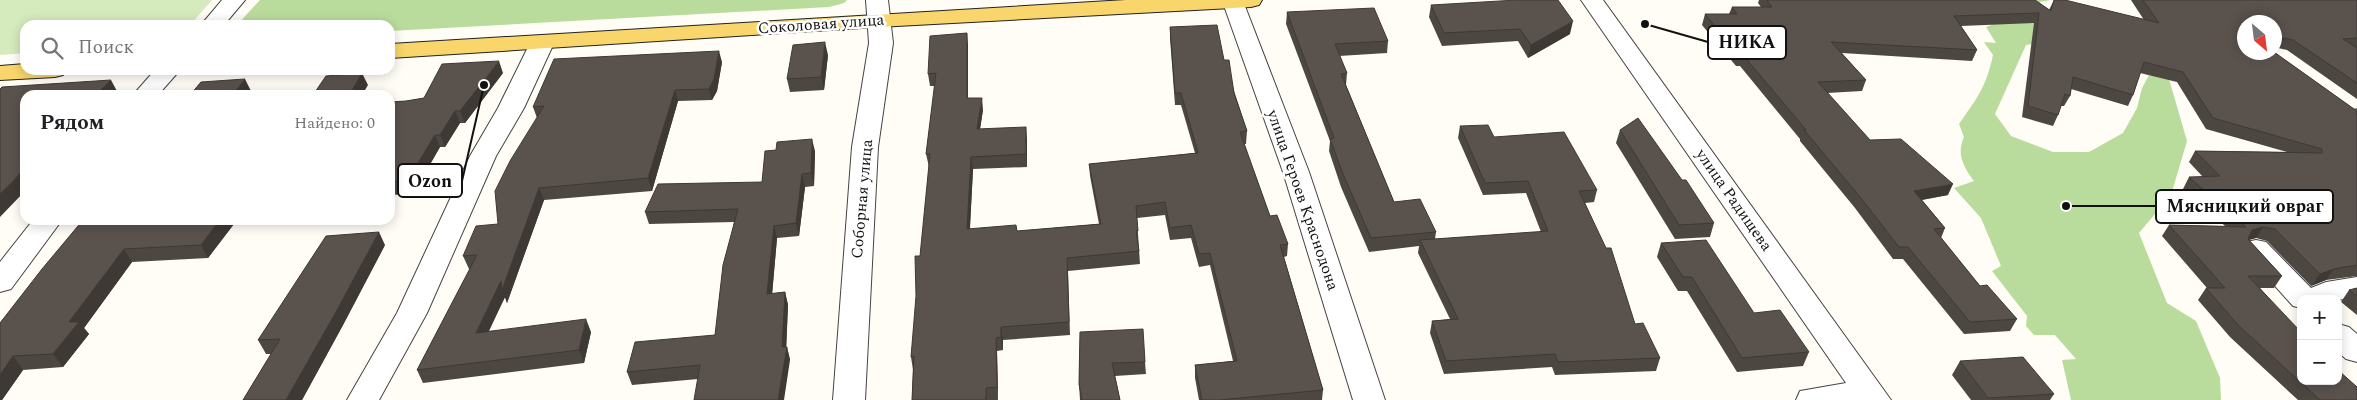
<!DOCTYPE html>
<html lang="ru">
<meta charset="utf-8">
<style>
:root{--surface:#fff;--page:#f6f6f6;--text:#202124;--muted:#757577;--line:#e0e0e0}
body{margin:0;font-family:Spectral,serif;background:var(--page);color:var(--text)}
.controls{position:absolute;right:15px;bottom:15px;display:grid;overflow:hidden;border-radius:10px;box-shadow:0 2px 12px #0003}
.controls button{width:45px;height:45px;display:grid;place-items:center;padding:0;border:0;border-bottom:1px solid var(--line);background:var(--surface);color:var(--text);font:25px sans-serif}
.compass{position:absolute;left:2237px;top:15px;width:45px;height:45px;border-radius:50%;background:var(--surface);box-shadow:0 2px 12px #0003;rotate:152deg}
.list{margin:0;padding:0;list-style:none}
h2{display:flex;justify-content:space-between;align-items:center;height:65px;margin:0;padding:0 20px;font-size:21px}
h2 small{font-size:16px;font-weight:400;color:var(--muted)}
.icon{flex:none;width:28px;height:28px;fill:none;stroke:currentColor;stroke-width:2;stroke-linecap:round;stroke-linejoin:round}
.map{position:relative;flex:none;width:2357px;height:400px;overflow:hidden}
.search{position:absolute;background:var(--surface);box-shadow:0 2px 12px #0003;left:20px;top:20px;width:375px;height:55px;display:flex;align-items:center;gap:12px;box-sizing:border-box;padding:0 18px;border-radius:15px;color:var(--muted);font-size:19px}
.panel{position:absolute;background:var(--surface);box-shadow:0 2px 12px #0003;left:20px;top:90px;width:375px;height:135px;border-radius:15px}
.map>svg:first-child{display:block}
.green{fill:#d5ebbd}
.forest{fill:#b9dc9c}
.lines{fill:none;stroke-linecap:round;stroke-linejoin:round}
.street-casing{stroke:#444;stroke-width:2}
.primary-casing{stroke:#222;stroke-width:2}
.street{fill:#fff;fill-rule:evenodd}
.primary{fill:#f9d66b;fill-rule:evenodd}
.wall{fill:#4d4742}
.shaded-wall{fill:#3f3936}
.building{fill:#5a524d;stroke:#3f3936}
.labels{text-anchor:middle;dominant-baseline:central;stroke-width:5;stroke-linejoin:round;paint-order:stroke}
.street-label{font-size:16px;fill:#111;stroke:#fff}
.leader{fill:none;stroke:#111;stroke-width:2}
.callout-dot{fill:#111;stroke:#fff;stroke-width:2}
.callout{fill:#fff;stroke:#111;stroke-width:2}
.callout-label{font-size:18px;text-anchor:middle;font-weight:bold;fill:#111}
</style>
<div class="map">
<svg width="2357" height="400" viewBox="0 0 2357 400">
<rect width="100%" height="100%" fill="#fffdf5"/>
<path class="green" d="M0 0H212L190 25H25V53L0 55Z"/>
<path class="forest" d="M260 0H847L844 3 829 7 390 31V25H237Z
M2027 0H2051L2040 2 2033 44 2026 45 1995 114 2011 136 2053 152H2089L2123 133 2137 108 2142 88 2149 75 2169 79 2187 141 2171 195 2139 233 2167 303 2196 321 2220 378 2221 400H2071L2062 360 2076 359 2055 335H2034L2026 326 2027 316 1992 271 2001 266 1981 218 1954 188 1974 181C1964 167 1956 155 1964 137L1959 124C1978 97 1986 87 1993 55L1984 42 1996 43 1986 27 2026 11Z"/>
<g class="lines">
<defs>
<path id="street" d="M222 0H245L224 25H201Z
M866 0H888L893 43 878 147 865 400H833L852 147 869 43Z
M1222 0 1243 1 1309 172 1385 400H1353L1283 172Z
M1581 0H1603L1891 400H1796L1800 391 1846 383Z
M542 36 550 38 554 43 524 108 496 156 427 313 379 400H347L397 313 470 156 498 108 530 43 534 38Z
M155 70H180L158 95H133Z
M33 220H62L11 289 0 292V262Z
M2256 240 2266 242 2311 288 2326 282 2357 277V297L2338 300 2301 299V308L2293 306 2242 249 2246 242Z
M2338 324 2349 327 2357 334V362L2346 359 2338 352Z"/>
<path id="primary" d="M1126 0H1262L1259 5 1251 7 878 27 390 58V44Z
M25 64V70H67L63 75 55 77 0 80V66Z"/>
</defs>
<use href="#street" class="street-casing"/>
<use href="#primary" class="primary-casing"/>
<use href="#street" class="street"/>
<use href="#primary" class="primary"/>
</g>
<path class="wall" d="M1759 0H2035L2049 10 2054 0 2144 20 2131 0H2357V99L2287 50 2278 48 2244 22 2275 53 2354 109H2357V276L2326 280 2311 286 2267 241 2256 238 2249 240 2282 276 2274 288H2260L2357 400H2298L2230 337 2198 300 2206 288H2207L2162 236 2169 225 2225 226 2183 189 2189 177H2203L2189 162 2195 151 2287 152 2206 129 2177 82 2140 73 2133 95 2128 106 2071 89 2070 96 2064 106H2061L2058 115 2053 126 2022 117 2034 23 1961 26 1977 50 1972 61 1842 53 1866 80 1862 91 1827 93 1870 140 1948 195 1922 200 1945 228 1941 238 1980 286 2017 319 2010 331 1964 334 1903 259H1893L1855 208 1800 141V139L1740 66H1736L1702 25 1705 14H1729L1732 7H1761L1758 3Z
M1431 5 1570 34 1528 58 1518 41 1442 46 1429 17Z
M1287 12 1388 41 1387 53 1339 56 1347 73 1346 85 1394 202 1436 232 1435 239 1541 232 1526 193 1483 195 1458 138 1460 126 1494 137 1597 190 1594 202 1585 203 1635 324 1660 358 1656 371 1555 375 1552 367 1444 374 1430 333 1432 321 1450 319 1418 253 1419 246 1369 252 1341 187 1329 151 1330 141 1286 24Z
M1170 27 1224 60 1247 131 1246 144H1244L1270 216 1288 244 1287 256 1284 257 1323 390 1322 400H1199L1195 378V365L1233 361 1210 265 1199 267 1191 238 1170 240 1165 215 1137 218 1140 264 1068 271 1070 335 1003 340V350L997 351 998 400H912L913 370 911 357 929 167 926 154 935 86H930L928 74 968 45V98L983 110 980 129 1027 139V167L973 169 970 229 1017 231 1099 224 1090 176 1089 164 1195 153 1181 105H1175L1170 38Z
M828 55 824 90 790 92 787 79Z
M722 62 717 91 712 100 678 101 652 191 544 200 507 303 505 297 488 331 591 332 584 363 423 383 417 370 470 269H469L463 256 498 224 537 118 533 107Z
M503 73 465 123H460L445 147H440L413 194 390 195V102L406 101 424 98Z
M1620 130 1682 180 1714 223 1710 237 1675 239 1616 143Z
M815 151 814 186 805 187 799 236 777 238 772 294 785 292 788 305 786 347H787L790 360 698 379 632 385 627 372 715 335 734 222 649 224 645 212 762 182Z
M83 220H237L208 258 132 262 84 328 89 334 63 367 23 370 2 400H0V323Z
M1661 243 1754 313 1809 352 1803 366 1737 372 1687 291H1678L1657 257Z
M385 245 343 325 302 400H243L271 354H266L258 340Z
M2357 288V315L2341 302 2349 290Z
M1080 332 1145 362 1146 374 1115 376 1120 400H1080L1079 384Z
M1960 361 2054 394 2050 400H1971L1952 375Z"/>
<path class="shaded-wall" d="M1573 21 1570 34 1528 58 1531 45Z
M967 33 968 45V110L967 98Z
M2284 38 2278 48 2274 49V40Z
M825 42 828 55 824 90 821 77Z
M719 51 722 62 717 91 712 100 709 89Z
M499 61 503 73 465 123 460 111Z
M362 73 368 85 362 95H349Z
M245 79 251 91 248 95H232Z
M111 80 118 93 116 95H96Z
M675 90 678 101 652 191 648 178Z
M982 98 983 110 978 141 977 129Z
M455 111 460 123 445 147 440 135Z
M1026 127 1027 139V167L1026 154Z
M435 135 440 147 413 194 407 181Z
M812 139 815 151 814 186 811 173Z
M971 157 973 169 969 242 967 229Z
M25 168V191L0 217V194Z
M802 174 805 187 799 236 796 223Z
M1953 184 1948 195 1909 202 1914 191Z
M539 188 544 200 507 303 505 297 482 346 476 333 501 281Z
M220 220H237L208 258 201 245Z
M774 226 777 238 771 307 767 294Z
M2263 227 2256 238 2244 241 2252 230Z
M379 232 385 245 343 325 302 400H286Z
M124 249 132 262 84 328 89 334 63 367 53 354 69 322Z
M2334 269 2326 280 2311 286 2320 274Z
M785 292 788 305 786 355 787 347 790 360 784 400H778Z
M586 319 591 332 584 363 579 350Z
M1001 327 1003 340V350L1001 337Z
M996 338 997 351 998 400 997 387Z
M13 356 23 370 2 400H0V375Z"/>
<path class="building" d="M1517 0H1558L1573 21 1531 45 1520 29 1444 33 1431 5Z
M1767 0H2035L2051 11 2054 0H2065L2159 23 2143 0H2357V38L2343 39 2357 48V83L2293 40 2284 38 2274 40V22H2244V52H2274L2354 109H2357V114H2356L2357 115V265L2334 269 2320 274 2275 229 2263 227 2252 230 2248 239 2282 276H2248L2301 332V381H2338V370L2357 387V400H2320L2238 325 2206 288H2225L2169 225 2246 227 2189 177 2220 176 2195 151 2322 153V149L2213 118 2183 72 2144 62 2133 95 2073 77 2070 96 2065 94 2058 115 2028 106 2039 13 1954 16 1977 50 1831 42 1866 80 1818 82 1870 140 1901 139 1953 184 1914 191 1945 228 1934 229 1980 286 1987 285 2017 319 1970 322 1908 247H1899L1860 197 1804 130H1806L1743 55 1739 56 1705 14H1737L1732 7H1772Z
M1374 8 1388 41 1335 44 1347 73 1341 74 1394 202 1420 199 1436 232 1371 238 1343 174 1330 139 1334 138 1287 12Z
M1217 25 1224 60H1229L1234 93 1247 131 1240 132 1270 216 1277 215 1288 244 1280 245 1323 390 1219 400H1202L1195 365 1237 361 1210 253 1199 254 1191 225 1170 228 1165 202 1136 206 1138 231H1136L1139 251 1067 258 1069 322 1001 327V337L996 338 997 387 986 388V400H912L914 356 911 357 916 296 915 256H920L930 154H926L936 73 928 74 930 36 967 33V98H982L977 129 1026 127V154L971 157 967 229 1016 225 1017 231 1101 224 1089 164 1198 153 1181 93H1175L1170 27Z
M825 42 821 77 787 79 793 45Z
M719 51 714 79 709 89 675 90 648 178 539 188 502 290 501 281 476 333 586 319 579 350 417 370 477 255 463 256 476 226 498 224 495 191 510 161 544 106 533 107 554 59Z
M499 61 460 111H455L440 135H435L407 181 390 182V102L406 101 424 98 442 64Z
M362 73 349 95H313L326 76Z
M245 79 232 95H190L201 82Z
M111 80 96 95H25V168L0 194V89L2 87Z
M1638 118 1682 180H1686L1714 223 1679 225 1620 130Z
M1488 125 1494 137 1564 132 1597 190 1579 191 1606 248H1611L1635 324 1643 323 1660 358 1558 362 1555 354 1446 361 1432 321 1458 319 1420 240 1548 231 1528 181 1485 183 1460 126Z
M812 139 811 173 802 174 796 223 774 226 767 294 785 292 782 347H787L778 400H694L700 365 627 372 635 342 715 335 723 265 738 209 645 212 658 184 762 182 765 151 776 150 777 142Z
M83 220H220L201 245 124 249 69 322H79L53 354 13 356 0 375V323L42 269Z
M379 232 336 312 286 400H243L280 339 258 340 326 236Z
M1706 240 1754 313 1780 310 1809 352 1742 358 1692 277H1683L1661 243Z
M2357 288V296L2349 290Z
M1143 329 1145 362 1112 363 1120 400H1082L1079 384 1080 332Z
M2023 357 2054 394 1988 398 1960 361Z"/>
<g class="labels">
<g class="street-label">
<text transform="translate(821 24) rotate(-4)">Соколовая улица</text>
<text transform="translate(862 199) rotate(-85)">Соборная улица</text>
<text transform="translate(1303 200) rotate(71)">улица Героев Краснодона</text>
<text transform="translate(1734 200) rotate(55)">улица Радищева</text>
</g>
</g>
<path class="leader" d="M1645 24L1708 42M484 85L462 181M2066 206L2156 206"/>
<g class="callout-dot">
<circle cx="1645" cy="24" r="5"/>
<circle cx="484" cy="85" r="5"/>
<circle cx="2066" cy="206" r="5"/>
</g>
<g class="callout">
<rect x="1708" y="26" width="78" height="33" rx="5"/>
<rect x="398" y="164" width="64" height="33" rx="5"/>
<rect x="2156" y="190" width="177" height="33" rx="5"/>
</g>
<g class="callout-label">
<text x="1747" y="48">НИКА</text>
<text x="430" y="187">Ozon</text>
<text x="2245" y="212">Мясницкий овраг</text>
</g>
</svg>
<div class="controls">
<button>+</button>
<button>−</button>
</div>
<svg class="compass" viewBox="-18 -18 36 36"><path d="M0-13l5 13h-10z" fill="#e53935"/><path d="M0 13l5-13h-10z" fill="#757577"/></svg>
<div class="search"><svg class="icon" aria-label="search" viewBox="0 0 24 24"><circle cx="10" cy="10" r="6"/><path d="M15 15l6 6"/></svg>Поиск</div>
<section class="panel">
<h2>Рядом<small>Найдено: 0</small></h2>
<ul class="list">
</ul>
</section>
</div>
